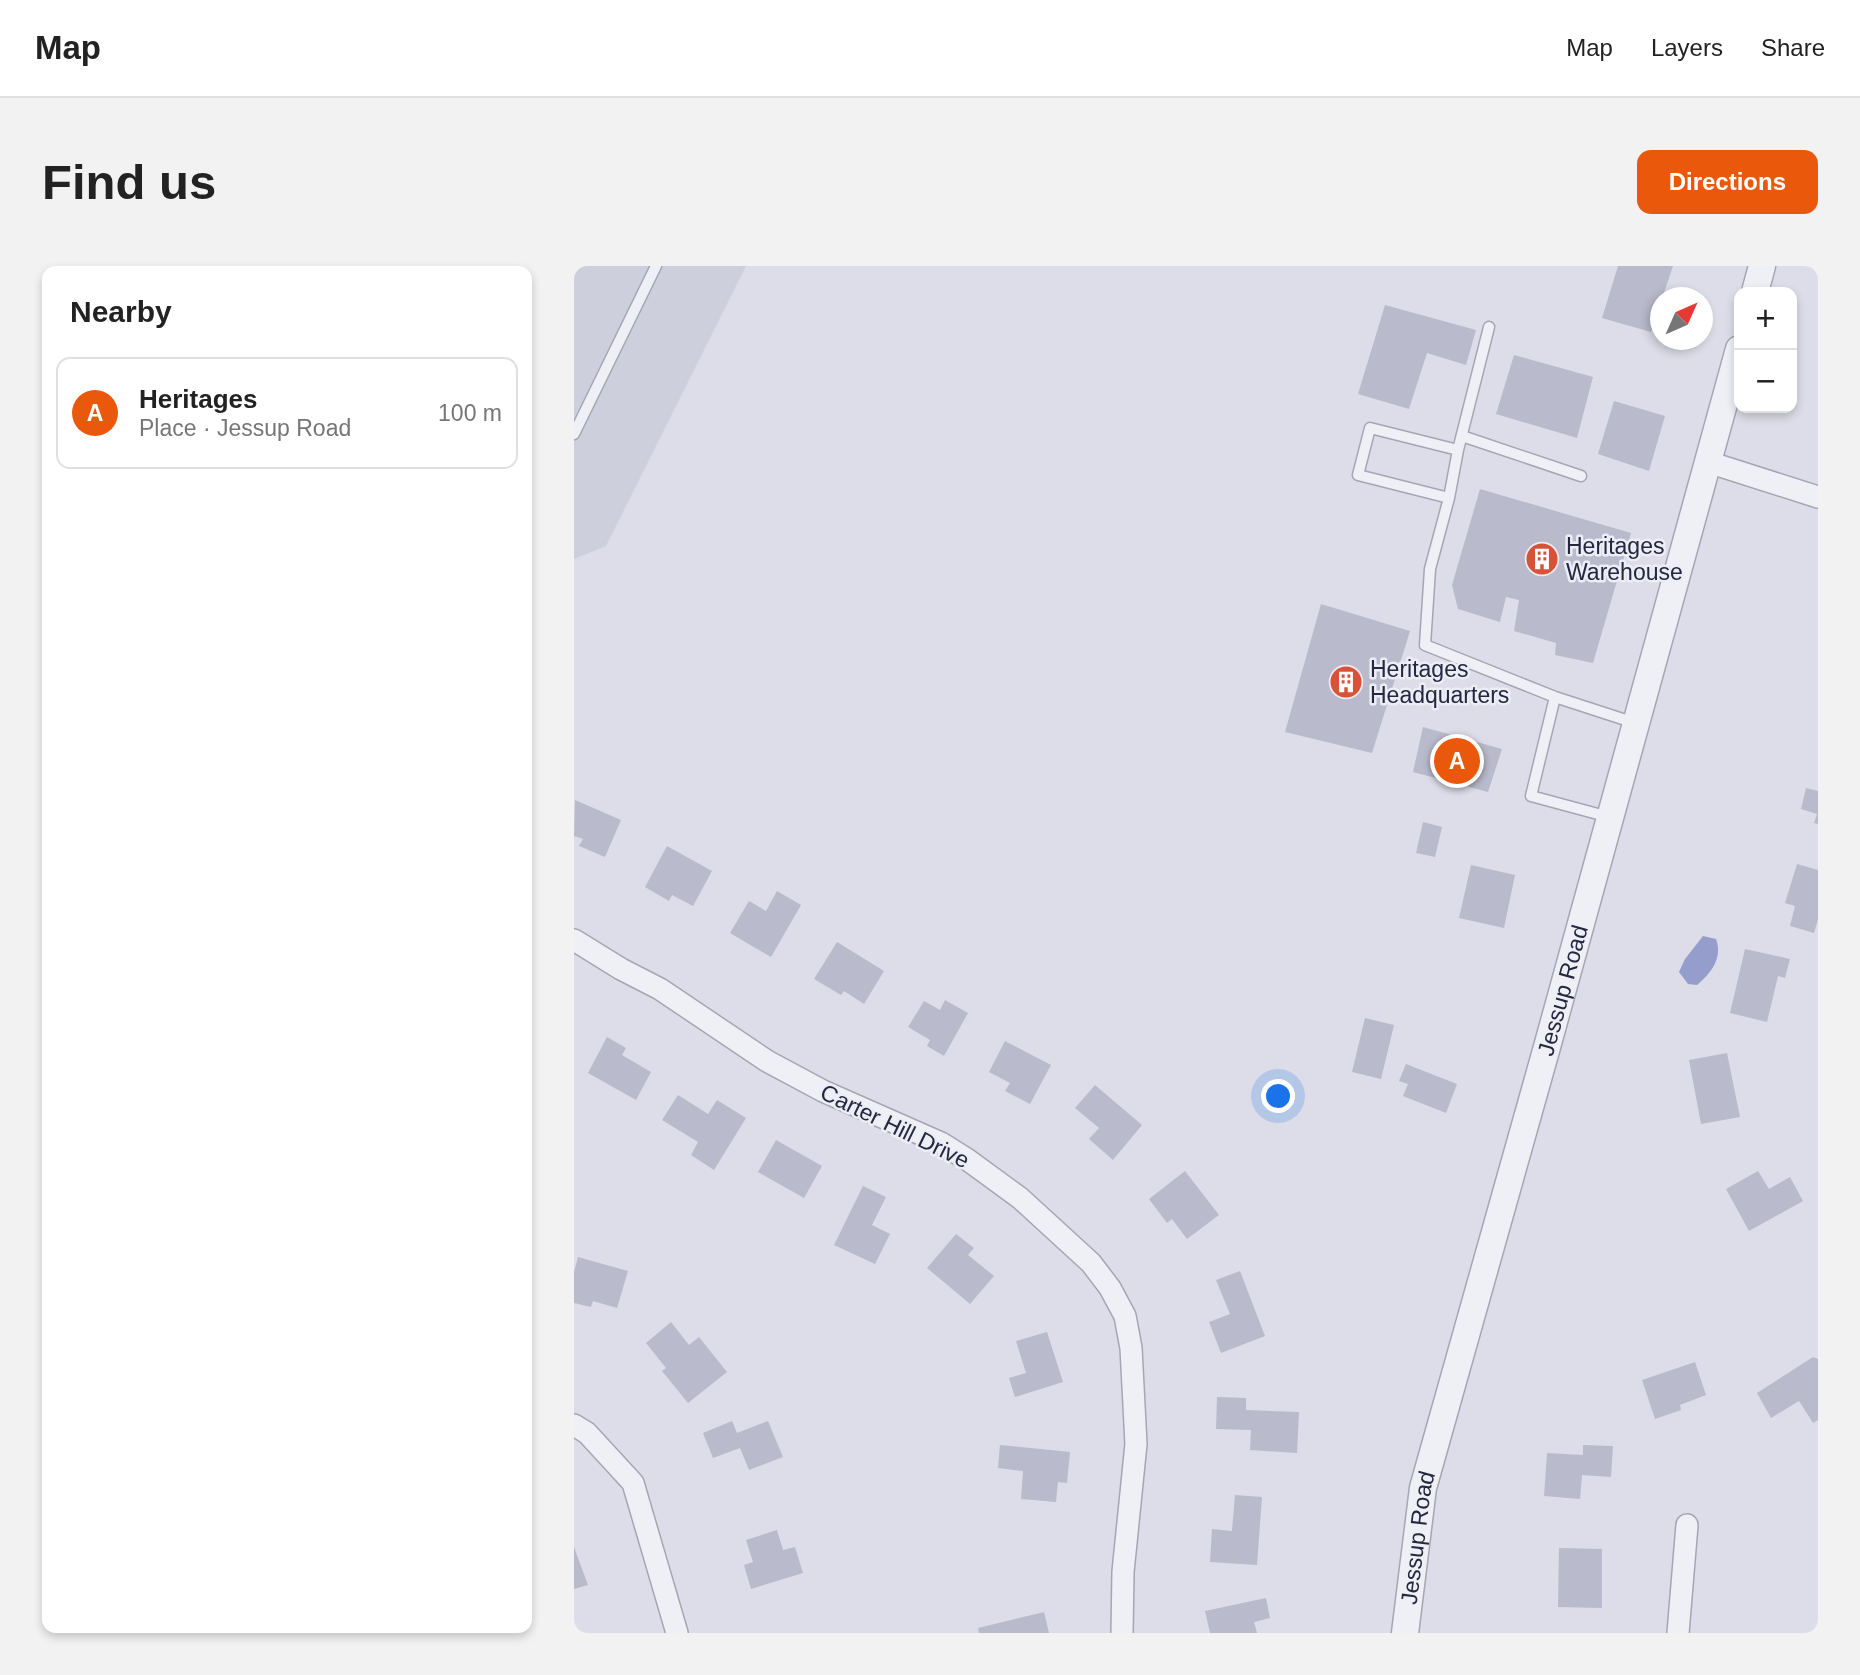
<!DOCTYPE html>
<meta charset="utf-8">
<style>
:root{--surface:#fff;--page:#f2f2f2;--text:#222;--muted:#767676;--line:#e0e0e0;--accent:#ea580c}
body{margin:0;font-family:Helvetica,sans-serif;background:var(--page);color:var(--text)}
.controls{position:absolute;right:21px;top:21px;display:grid;overflow:hidden;border-radius:14px;box-shadow:0 4px 10px #0003}
.controls button{width:63px;height:63px;display:grid;place-items:center;padding:0;border:0;border-bottom:2px solid var(--line);background:var(--surface);color:var(--text);font:35px sans-serif}
.compass{position:absolute;left:1076px;top:21px;width:63px;height:63px;border-radius:50%;background:var(--surface);box-shadow:0 4px 10px #0003;rotate:45deg}
.you{position:absolute;left:705px;top:831px;width:24px;height:24px;margin:-18px;border:5px solid #fff;border-radius:50%;background:#1a73e8;box-shadow:0 0 0 10px #1a73e833}
.badge{display:grid;place-items:center;width:46px;height:46px;border-radius:50%;background:var(--accent);color:#fff;font-size:23px;font-weight:700}
.pin{position:absolute;translate:-50% -50%;border:4px solid #fff;box-shadow:0 2px 7px #0006}
.list{margin:0;padding:0;list-style:none}
h2{display:flex;justify-content:space-between;align-items:center;height:91px;margin:0;padding:0 28px;font-size:30px}
h2 small{font-size:23px;font-weight:400;color:var(--muted)}
.list li{display:grid;grid-template-columns:46px 1fr auto;gap:21px;align-items:center;box-sizing:border-box;height:112px;margin:0 14px 14px;padding:0 14px;border:2px solid var(--line);border-radius:14px}
.list b{display:block;font-size:26px;white-space:nowrap}
.list p{margin:0;font-size:23px;white-space:nowrap;color:var(--muted)}
.list em{font-size:23px;font-style:normal;color:var(--muted)}
.map{position:relative;flex:none;width:1244px;height:1367px;overflow:hidden;border-radius:14px}
header{display:flex;align-items:center;gap:42px;box-sizing:border-box;height:98px;padding:0 35px;background:var(--surface);border-bottom:2px solid var(--line)}
header strong{font-size:33px}
nav{display:flex;gap:38px;margin-inline-start:auto;font-size:24px}
.intro{display:flex;align-items:center;justify-content:space-between;box-sizing:border-box;height:168px;padding:0 42px}
h1{margin:0;font-size:49px}
.button{padding:18px 32px;border-radius:14px;background:var(--accent);color:#fff;font-size:24px;font-weight:700}
main{display:flex;gap:42px;padding:0 42px}
aside{flex:1;background:var(--surface);border-radius:14px;box-shadow:0 4px 10px #0003}
.map>svg:first-child{display:block}
.built{fill:#cecfdd}
.water{fill:#949dcb}
.building{fill:#b9bacb}
.lines{fill:none;stroke-linecap:round;stroke-linejoin:round}
.service-casing{stroke:#a5a6b5;stroke-width:13}
.minor-casing{stroke:#a5a6b5;stroke-width:24}
.tertiary-casing{stroke:#a5a6b5;stroke-width:29}
.service{stroke:#efeff6;stroke-width:10}
.minor{stroke:#efeff6;stroke-width:21}
.tertiary{stroke:#efeff6;stroke-width:26}
.labels{text-anchor:middle;dominant-baseline:central;stroke-width:5;stroke-linejoin:round;paint-order:stroke}
.poi-label{font-size:23px;fill:#25263f;stroke:#ecedf5;text-anchor:start}
.street-label{font-size:23px;fill:#25263f;stroke:#ecedf5}
</style>
<header>
<strong>Map</strong>
<nav><a>Map</a><a>Layers</a><a>Share</a></nav>
</header>
<div class="intro"><h1>Find us</h1><a class="button">Directions</a></div>
<main>
<aside>
<h2>Nearby<small></small></h2>
<ul class="list">
<li><span class="badge">A</span><div><b>Heritages</b><p>Place · Jessup Road</p></div><em>100 m</em></li>
</ul>
</aside>
<div class="map">
<svg width="1244" height="1367" viewBox="0 0 1244 1367">
<rect width="100%" height="100%" fill="#dcdde8"/>
<path class="built" d="M0 0H172L32 280 0 293Z"/>
<path class="water" d="M1129 670 1142 673C1149 692 1137 707 1123 719L1114 718 1105 706 1111 693Z"/>
<path class="building" d="M1044 0H1099L1077 66 1028 52Z
M811 39 902 64 892 99 853 87 835 143 784 128Z
M940 89 1019 111 1003 172 922 148Z
M1040 135 1091 150 1075 205 1024 188Z
M906 223 1057 267 1019 397 981 389 982 377 940 365 945 334 932 331 926 356 884 343 878 319Z
M747 338 836 365 798 487 711 466Z
M849 461 928 483 914 526 839 506Z
M1232 522 1244 525V558L1240 557 1243 548 1227 543Z
M1 534 47 554 31 591 5 580 9 573 0 570Z
M849 556 868 561 861 591 842 587Z
M93 580 138 605 119 640 98 629 95 635 71 621Z
M1223 598 1244 604V653L1240 667 1216 660 1221 640 1211 637Z
M897 599 941 609 930 662 885 652Z
M203 625 227 639 197 691 156 667 175 635 192 645Z
M263 676 310 705 290 738 270 725 267 729 240 713Z
M1171 683 1216 693 1211 712 1204 710 1193 756 1156 747Z
M371 734 394 747 370 790 353 780 356 774 334 761 350 735 366 744Z
M791 752 820 759 807 813 778 806Z
M33 771 52 782 48 789 77 806 62 834 14 807Z
M431 775 477 799 456 838 431 825 436 817 415 806Z
M1153 787 1166 851 1127 858 1115 794Z
M832 798 883 818 872 847 829 830 834 818 825 815Z
M521 819 568 859 539 894 515 873 525 862 501 842Z
M104 829 134 848 143 834 172 852 140 904 117 889 124 876 88 854Z
M202 874 248 900 230 932 184 906Z
M611 905 645 949 613 973 598 953 593 957 575 933Z
M1184 905 1195 923 1216 911 1229 935 1175 965 1152 923Z
M289 920 312 931 298 959 316 968 301 998 260 979Z
M382 968 400 982 394 989 420 1010 396 1038 353 1002Z
M4 991 54 1005 43 1042 19 1035 17 1041 0 1037V1006Z
M666 1005 691 1070 647 1087 635 1056 656 1048 642 1014Z
M97 1056 115 1079 125 1071 153 1106 114 1137 88 1105 92 1102 72 1077Z
M473 1066 489 1116 441 1131 435 1112 452 1107 442 1075Z
M1239 1091 1244 1093V1154L1239 1157 1225 1135 1197 1152 1183 1127Z
M1121 1096 1132 1129 1106 1139 1107 1144 1081 1153 1068 1114Z
M643 1131 672 1132V1144L725 1146 723 1187 676 1184 677 1164 642 1163Z
M158 1155 163 1167 194 1155 209 1191 175 1204 166 1182 139 1192 129 1167Z
M426 1179 496 1186 493 1217 484 1216 482 1236 447 1233 449 1205 424 1202Z
M1009 1179 1039 1180 1037 1211 1008 1209 1006 1233 970 1230 973 1187 1009 1189Z
M661 1229 688 1231 683 1299 636 1296 638 1263 658 1265Z
M203 1264 209 1284 221 1281 229 1307 177 1323 170 1299 179 1296 172 1274Z
M0 1281 14 1319 0 1323Z
M985 1282 1028 1283V1342L984 1341Z
M692 1332 696 1352 680 1356 683 1367H636L631 1345Z
M470 1346 475 1367H405L404 1362Z"/>
<g class="lines">
<defs>
<path id="service" d="M915 61 884 184 796 162 784 209 875 232 856 303 851 379 981 431 957 530 1035 551
M0 168 82 0
M888 170 1007 210
M875 232 884 184
M981 431 1061 457"/>
<path id="minor" d="M1134 196 1244 231
M0 674 47 703 86 723 193 795 249 825 367 877 394 894 446 932 517 997 536 1022 551 1050 557 1082 562 1178 549 1306 548 1367
M0 1159 13 1167 59 1217 103 1367
M1104 1367 1113 1259"/>
<g id="tertiary">
<path d="M1181 26 1188 0"/>
<path id="s1" d="M831 1367 849 1222 973 781 1165 83"/>
</g>
</defs>
<use href="#service" class="service-casing"/>
<use href="#minor" class="minor-casing"/>
<use href="#tertiary" class="tertiary-casing"/>
<use href="#service" class="service"/>
<use href="#minor" class="minor"/>
<use href="#tertiary" class="tertiary"/>
</g>
<defs>
<symbol id="building-disc" viewBox="-11 -11 22 22"><circle r="9.5" fill="#d75237" stroke="#ecedf5"/><path d="M-4-6H4V6H1V3H-1V6H-4ZM-2.5-4.3h1.7v1.8h-1.7ZM.8-4.3h1.7v1.8H.8ZM-2.5-1h1.7V.8h-1.7ZM.8-1h1.7V.8H.8Z" fill="#fff"/></symbol>
</defs>
<g fill-rule="evenodd">
<use href="#building-disc" x="949" y="274" width="38" height="38"/>
<use href="#building-disc" x="753" y="397" width="38" height="38"/>
</g>
<g class="labels">
<g class="poi-label">
<text x="992" y="280">Heritages<tspan x="992" dy="26">Warehouse</tspan></text>
<text x="796" y="403">Heritages<tspan x="796" dy="26">Headquarters</tspan></text>
</g>
<g class="street-label">
<text stroke="none"><textPath href="#s1" startOffset="663">Jessup Road</textPath></text>
<text transform="translate(321 860) rotate(26)">Carter Hill Drive</text>
<text stroke="none"><textPath href="#s1" startOffset="96">Jessup Road</textPath></text>
</g>
</g>
</svg>
<div class="controls">
<button>+</button>
<button>−</button>
</div>
<svg class="compass" viewBox="-18 -18 36 36"><path d="M0-13l5 13h-10z" fill="#e53935"/><path d="M0 13l5-13h-10z" fill="#767676"/></svg>
<div class="you"></div>
<div class="pin badge" style="left:883px;top:495px">A</div>
</div>
</main>
